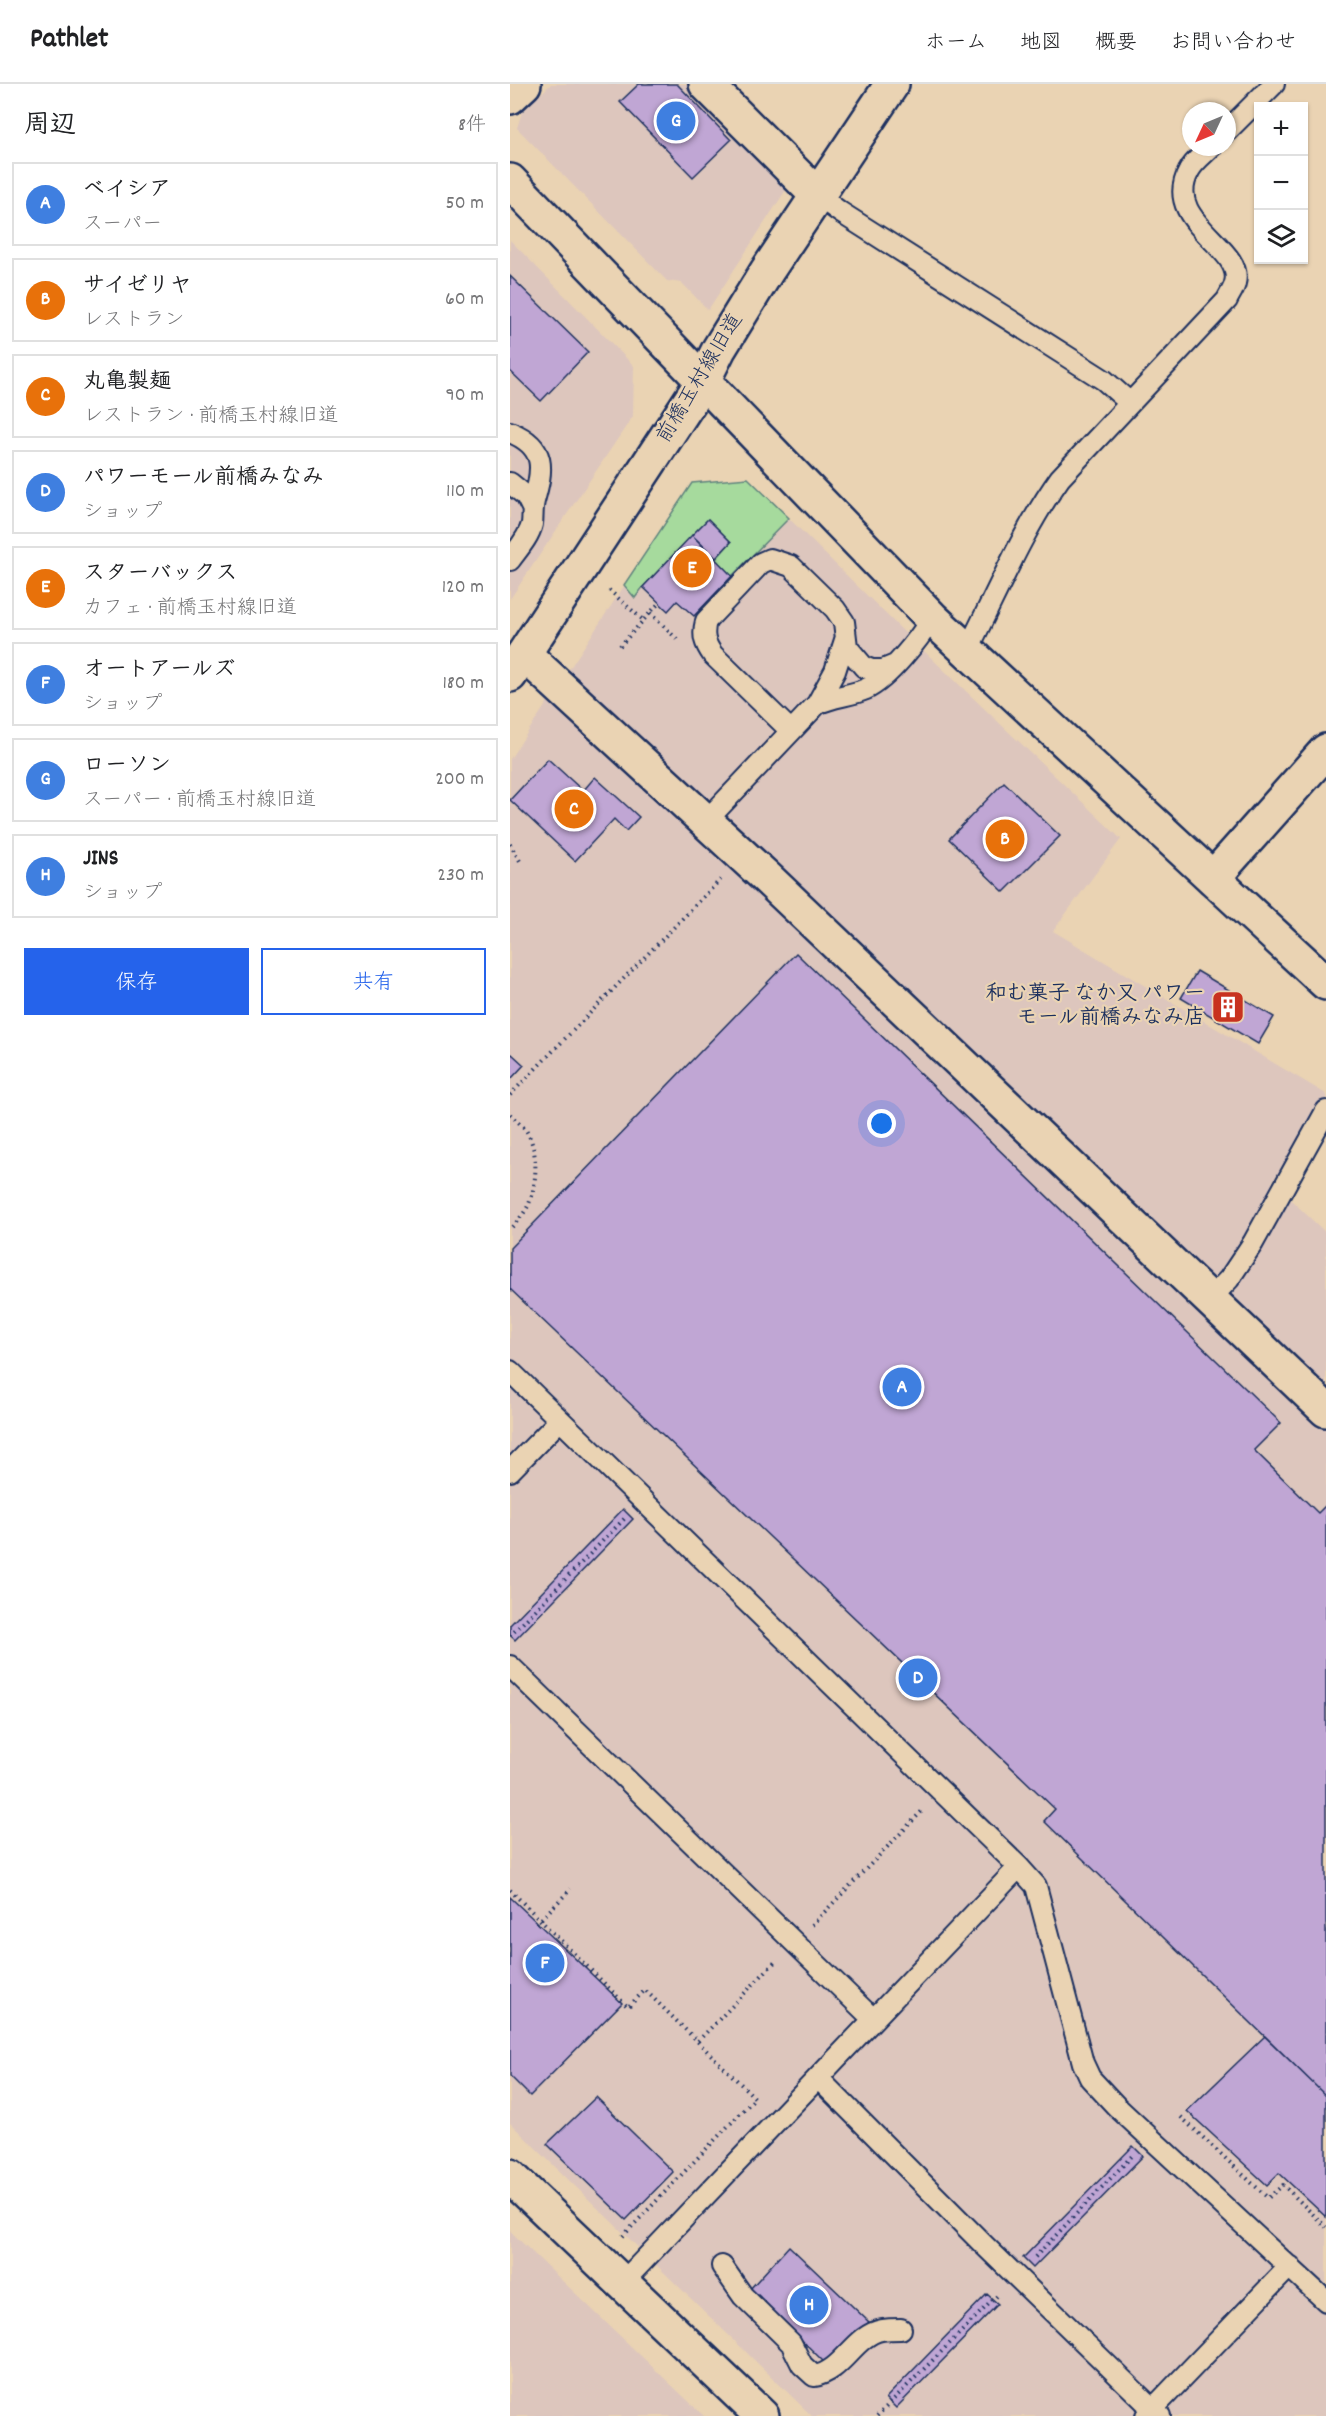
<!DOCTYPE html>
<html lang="ja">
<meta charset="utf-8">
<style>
:root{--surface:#fff;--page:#f2f2f2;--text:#202124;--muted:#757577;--line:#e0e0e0;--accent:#2563eb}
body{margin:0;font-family:Dekko,"Klee One",sans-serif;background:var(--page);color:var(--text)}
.controls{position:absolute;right:18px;top:18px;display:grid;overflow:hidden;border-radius:0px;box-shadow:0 2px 4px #0004}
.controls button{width:54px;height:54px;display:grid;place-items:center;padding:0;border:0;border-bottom:2px solid var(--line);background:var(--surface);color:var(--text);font:30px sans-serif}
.compass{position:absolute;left:672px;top:18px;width:54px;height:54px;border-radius:50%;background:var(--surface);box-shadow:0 2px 4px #0004;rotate:226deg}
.you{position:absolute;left:372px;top:1040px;width:21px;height:21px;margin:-15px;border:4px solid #fff;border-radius:50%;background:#1a73e8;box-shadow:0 0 0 9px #1a73e833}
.badge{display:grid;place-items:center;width:39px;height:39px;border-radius:50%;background:var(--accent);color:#fff;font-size:20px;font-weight:700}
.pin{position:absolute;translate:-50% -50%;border:3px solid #fff;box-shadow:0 2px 6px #0006}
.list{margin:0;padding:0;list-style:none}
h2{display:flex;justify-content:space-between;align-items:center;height:78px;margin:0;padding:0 24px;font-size:26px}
h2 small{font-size:20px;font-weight:400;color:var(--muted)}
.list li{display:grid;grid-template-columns:39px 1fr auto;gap:18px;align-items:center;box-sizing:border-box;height:84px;margin:0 12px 12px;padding:0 12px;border:2px solid var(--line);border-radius:0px}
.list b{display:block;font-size:22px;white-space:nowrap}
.list p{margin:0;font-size:20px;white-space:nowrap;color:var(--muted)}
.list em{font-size:20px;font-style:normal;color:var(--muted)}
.actions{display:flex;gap:12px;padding:18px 24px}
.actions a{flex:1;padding:14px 0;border:2px solid var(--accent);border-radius:0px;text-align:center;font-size:21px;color:var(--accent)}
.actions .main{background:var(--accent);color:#fff}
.icon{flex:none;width:33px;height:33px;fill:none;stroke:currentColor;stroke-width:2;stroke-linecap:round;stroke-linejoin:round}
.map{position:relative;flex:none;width:816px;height:2332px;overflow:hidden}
header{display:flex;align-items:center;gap:36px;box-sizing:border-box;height:84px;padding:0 30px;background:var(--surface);border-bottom:2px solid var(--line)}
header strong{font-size:28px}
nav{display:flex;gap:33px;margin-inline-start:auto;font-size:21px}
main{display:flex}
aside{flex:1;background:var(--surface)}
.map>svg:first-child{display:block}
.built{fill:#ddc6bd}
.green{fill:#a6da9d;stroke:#60847e;stroke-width:1.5}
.building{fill:#c0a6d4;stroke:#1b2f5e;stroke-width:1.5}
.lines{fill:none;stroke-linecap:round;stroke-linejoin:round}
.lane-casing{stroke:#1b2f5e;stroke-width:24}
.street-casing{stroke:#1b2f5e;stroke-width:38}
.secondary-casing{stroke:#1b2f5e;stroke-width:38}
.path{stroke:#1b2f5e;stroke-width:4;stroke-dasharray:1.5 4.5;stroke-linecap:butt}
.lane{stroke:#ead3b3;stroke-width:20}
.street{stroke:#ead3b3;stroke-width:33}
.secondary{stroke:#ead3b3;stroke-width:33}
.labels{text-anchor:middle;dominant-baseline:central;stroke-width:4.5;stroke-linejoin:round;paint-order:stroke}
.street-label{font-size:21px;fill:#1b2f5e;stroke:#ead3b3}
.poi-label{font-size:21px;font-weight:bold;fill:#1b2f5e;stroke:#ead3b3;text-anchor:end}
</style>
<header>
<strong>Pathlet</strong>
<nav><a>ホーム</a><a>地図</a><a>概要</a><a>お問い合わせ</a></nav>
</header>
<main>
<aside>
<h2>周辺<small>8件</small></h2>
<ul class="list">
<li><span class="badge" style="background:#3f7fe0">A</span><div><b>ベイシア</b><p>スーパー</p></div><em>50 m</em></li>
<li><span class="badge" style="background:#e8710a">B</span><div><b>サイゼリヤ</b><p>レストラン</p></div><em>60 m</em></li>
<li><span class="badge" style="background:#e8710a">C</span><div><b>丸亀製麺</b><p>レストラン · 前橋玉村線旧道</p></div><em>90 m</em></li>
<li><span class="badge" style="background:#3f7fe0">D</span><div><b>パワーモール前橋みなみ</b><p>ショップ</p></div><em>110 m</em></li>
<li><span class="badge" style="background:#e8710a">E</span><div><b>スターバックス</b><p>カフェ · 前橋玉村線旧道</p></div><em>120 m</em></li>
<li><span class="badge" style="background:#3f7fe0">F</span><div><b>オートアールズ</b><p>ショップ</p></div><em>180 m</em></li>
<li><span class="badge" style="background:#3f7fe0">G</span><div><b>ローソン</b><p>スーパー · 前橋玉村線旧道</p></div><em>200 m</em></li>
<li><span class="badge" style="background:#3f7fe0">H</span><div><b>JINS</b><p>ショップ</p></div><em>230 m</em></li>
</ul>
<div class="actions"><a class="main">保存</a><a>共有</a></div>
</aside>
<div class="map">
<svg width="816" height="2332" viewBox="0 0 816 2332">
<rect width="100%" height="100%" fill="#ead3b3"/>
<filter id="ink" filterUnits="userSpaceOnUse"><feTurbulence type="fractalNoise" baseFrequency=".0167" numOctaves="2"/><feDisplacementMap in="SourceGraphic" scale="12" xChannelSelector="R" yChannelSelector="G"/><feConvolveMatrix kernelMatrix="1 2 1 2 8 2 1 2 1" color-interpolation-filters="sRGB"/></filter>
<g filter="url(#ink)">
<path class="built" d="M41 0H192L285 92 198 226 172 199 157 197 7 44 12 28Z
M0 156 124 282 123 332 0 515Z
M238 394 392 546 611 755 543 847 816 1010V1019L762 1098 816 1149V2332H302L0 2039V675L182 399Z
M0 2147 194 2332H0Z"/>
<path class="green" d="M238 394 279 434 222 492 205 476 221 458 198 435 133 503 125 514 114 501 182 399Z"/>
<path class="building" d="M129 0H167L221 56 183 93 110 18Z
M0 192 78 268 31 317 0 287Z
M198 435 221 458 206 474 182 451Z
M182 451 222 492 184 532 167 517 158 527 133 503Z
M38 675 73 707 85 693 129 733 116 747 104 735 65 777 0 716Z
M494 698 550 752 494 808 439 755Z
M286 869 771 1339 744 1366 808 1429 816 1421V2012L534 1737 545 1725 0 1205V1164Z
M687 887 764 933 748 960 671 914Z
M2 970 14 981 0 996V972Z
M113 1425 123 1435 5 1556 0 1551V1541Z
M0 1813 112 1919 20 2012 0 1992Z
M755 1952 816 2012V2133L769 2089 757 2101 677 2027Z
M86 2013 163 2088 116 2136 37 2060Z
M623 2062 633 2072 523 2184 513 2174Z
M279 2162 359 2238 316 2280 240 2205Z
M477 2210 488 2220 386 2324 376 2314Z"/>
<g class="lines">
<defs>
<path id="lane" d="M717 47 764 0
M307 111 330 128 594 296 619 318
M0 348C37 363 33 385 24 417 22 425 23 433 22 440 19 453 8 465 0 476
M0 399 16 412 22 424
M457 567C487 509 512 447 550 394L717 216C719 211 724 205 725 199 735 163 651 138 679 87 683 78 694 70 701 63
M307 620 325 587 335 556
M281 647 203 571C195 560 192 552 196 537L251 479 260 475 281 482 325 525 334 538 337 563 354 583 362 586H373L385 581
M196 737 307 620C323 612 340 612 356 605 378 595 409 555 422 534
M700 1215 719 1195 743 1159 816 1027
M0 1287 509 1783 526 1802 573 1979 580 1994 607 2023 816 2217
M0 1387 50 1336
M0 1582 363 1935
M308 1994 474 2161 650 2332
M212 2182 233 2212 281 2259 292 2281 304 2292C333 2288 344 2251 372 2246 378 2245 385 2245 391 2245
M112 2199 509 1783
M636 2332 780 2182"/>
<path id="street" d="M196 0 307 111
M0 13 14 0
M14 570 257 794 816 1326
M703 794 816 667"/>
<path id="secondary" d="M0 97 422 534 816 899
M0 591 193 297 209 265 257 187 382 0
M0 2092 252 2332"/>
</defs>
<use href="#lane" class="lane-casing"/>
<use href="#street" class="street-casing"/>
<use href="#secondary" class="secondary-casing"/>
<path class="path" d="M99 506 133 536
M140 529 168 556
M110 562 150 518
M0 760 10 777
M0 1011 211 795
M0 1030C5 1036 13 1041 17 1048 29 1068 27 1102 18 1122 14 1130 6 1139 0 1145
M0 1552 115 1434
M0 1806 118 1923 135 1906 245 2014 112 2153
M27 1839 61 1805
M302 1841 414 1725
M188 1957 265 1878
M671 2033 758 2114 773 2101 816 2143
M525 2173 622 2072
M367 2332 489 2210"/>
<use href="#lane" class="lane"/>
<use href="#street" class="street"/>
<use href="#secondary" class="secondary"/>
</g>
</g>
<defs>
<symbol id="building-square" viewBox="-11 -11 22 22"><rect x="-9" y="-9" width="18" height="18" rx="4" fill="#c8321e" stroke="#ead3b3"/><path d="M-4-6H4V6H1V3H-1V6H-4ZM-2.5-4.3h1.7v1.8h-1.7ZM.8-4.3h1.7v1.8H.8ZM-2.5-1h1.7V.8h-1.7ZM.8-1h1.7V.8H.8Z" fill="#fff"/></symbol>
</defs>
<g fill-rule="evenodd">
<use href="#building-square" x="699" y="904" width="38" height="38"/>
</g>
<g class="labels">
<g class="street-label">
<text transform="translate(191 295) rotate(-59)">前橋玉村線旧道</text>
</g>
<g class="poi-label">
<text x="695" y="911">和む菓子 なか又 パワー<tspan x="695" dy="24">モール前橋みなみ店</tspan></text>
</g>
</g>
</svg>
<div class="controls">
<button>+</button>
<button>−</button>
<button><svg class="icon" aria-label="layers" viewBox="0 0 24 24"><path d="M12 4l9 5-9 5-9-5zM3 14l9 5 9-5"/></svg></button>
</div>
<svg class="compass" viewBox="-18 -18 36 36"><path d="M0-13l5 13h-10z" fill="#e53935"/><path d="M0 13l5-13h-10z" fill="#757577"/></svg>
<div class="you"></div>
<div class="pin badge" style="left:392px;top:1303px;background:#3f7fe0">A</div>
<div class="pin badge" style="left:495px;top:755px;background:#e8710a">B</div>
<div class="pin badge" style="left:64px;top:725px;background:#e8710a">C</div>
<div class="pin badge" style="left:408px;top:1594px;background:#3f7fe0">D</div>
<div class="pin badge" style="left:182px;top:484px;background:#e8710a">E</div>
<div class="pin badge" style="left:35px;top:1879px;background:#3f7fe0">F</div>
<div class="pin badge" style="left:166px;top:37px;background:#3f7fe0">G</div>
<div class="pin badge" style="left:299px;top:2221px;background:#3f7fe0">H</div>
</div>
</main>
